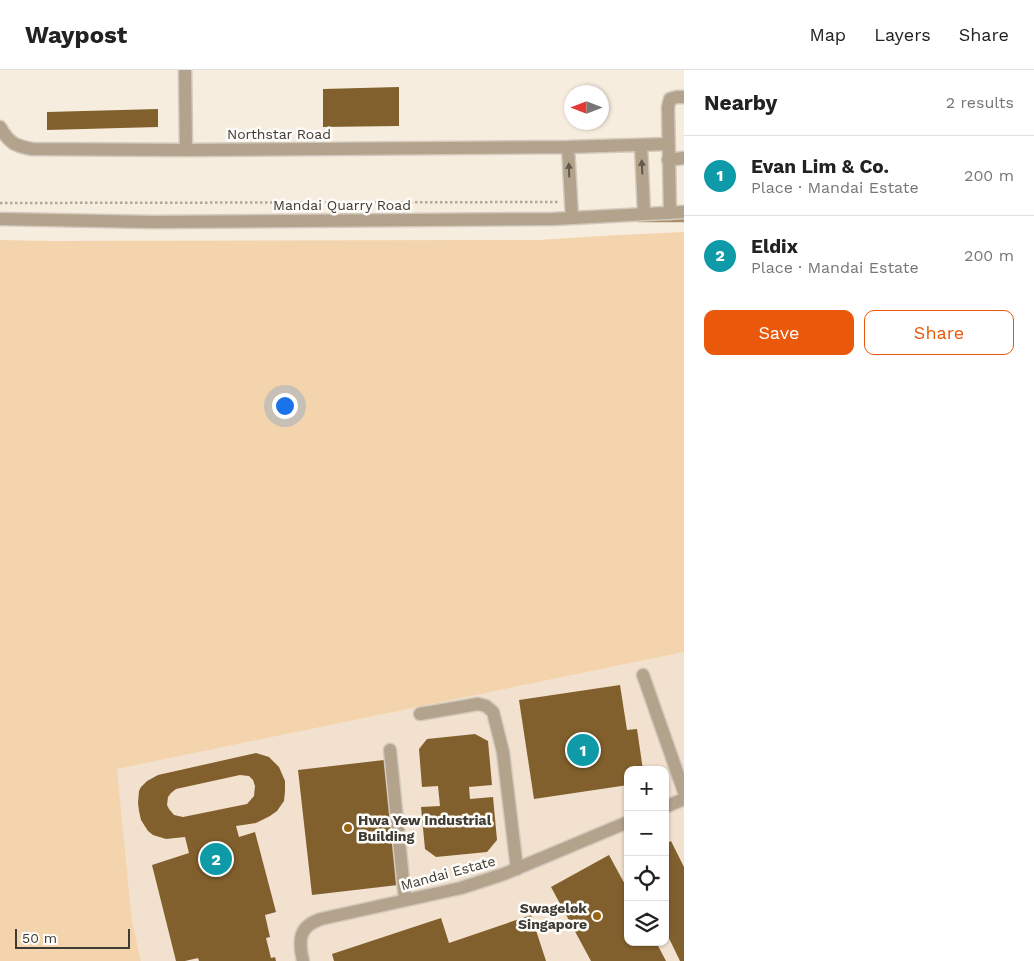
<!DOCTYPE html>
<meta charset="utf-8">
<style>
:root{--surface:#fff;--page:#f2f2f2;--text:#222;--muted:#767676;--line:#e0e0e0;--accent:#ea580c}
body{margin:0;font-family:"Work Sans",sans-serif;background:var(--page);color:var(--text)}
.controls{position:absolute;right:15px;bottom:15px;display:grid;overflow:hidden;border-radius:10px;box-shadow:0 1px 4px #0004}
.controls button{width:45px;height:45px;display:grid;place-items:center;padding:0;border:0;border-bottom:1px solid var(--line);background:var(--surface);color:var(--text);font:25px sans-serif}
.compass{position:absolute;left:564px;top:15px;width:45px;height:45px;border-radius:50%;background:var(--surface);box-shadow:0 1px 4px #0004;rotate:270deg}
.scale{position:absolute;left:15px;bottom:12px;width:115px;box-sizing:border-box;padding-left:5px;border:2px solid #3e3a34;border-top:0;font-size:14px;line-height:18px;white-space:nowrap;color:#3e3a34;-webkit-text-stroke:4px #fefcf9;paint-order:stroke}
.you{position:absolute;left:284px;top:335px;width:18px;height:18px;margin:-12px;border:4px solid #fff;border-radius:50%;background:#1a73e8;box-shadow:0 0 0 8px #1a73e833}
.badge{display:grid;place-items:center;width:32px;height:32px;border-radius:50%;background:var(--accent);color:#fff;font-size:16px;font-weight:700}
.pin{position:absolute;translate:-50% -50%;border:2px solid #fff;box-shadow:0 1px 5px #0006}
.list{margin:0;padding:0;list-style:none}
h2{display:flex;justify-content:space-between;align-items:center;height:65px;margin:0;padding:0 20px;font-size:21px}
h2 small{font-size:16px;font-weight:400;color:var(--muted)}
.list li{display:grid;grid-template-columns:32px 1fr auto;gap:15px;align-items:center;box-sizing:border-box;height:80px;padding:0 20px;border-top:1px solid var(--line)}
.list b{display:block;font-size:19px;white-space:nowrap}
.list p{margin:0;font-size:16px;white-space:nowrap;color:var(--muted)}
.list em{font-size:16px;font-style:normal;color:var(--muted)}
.actions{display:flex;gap:10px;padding:15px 20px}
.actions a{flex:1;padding:11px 0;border:1px solid var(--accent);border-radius:10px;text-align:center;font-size:18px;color:var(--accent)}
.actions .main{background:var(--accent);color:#fff}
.icon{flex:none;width:28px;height:28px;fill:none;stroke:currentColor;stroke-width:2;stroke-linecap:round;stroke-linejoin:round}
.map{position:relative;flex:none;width:684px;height:891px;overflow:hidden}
header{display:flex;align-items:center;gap:30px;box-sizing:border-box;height:70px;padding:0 25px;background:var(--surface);border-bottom:1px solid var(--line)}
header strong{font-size:24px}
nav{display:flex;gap:28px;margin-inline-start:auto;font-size:18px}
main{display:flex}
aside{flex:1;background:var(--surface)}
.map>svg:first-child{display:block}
.built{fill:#f1e1ce;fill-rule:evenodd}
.green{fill:#f3d4ac}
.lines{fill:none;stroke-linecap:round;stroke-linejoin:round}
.stream{stroke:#aa8e68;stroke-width:4.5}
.building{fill:#82602d;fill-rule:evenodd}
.minor-casing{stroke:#d2c9bd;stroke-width:15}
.path{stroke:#b1a99e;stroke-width:2.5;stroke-dasharray:2.5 2.5;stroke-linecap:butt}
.minor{stroke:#b3a28c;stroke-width:12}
.oneway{fill:#61594e}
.poi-dot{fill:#966616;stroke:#fefcf9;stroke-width:2}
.labels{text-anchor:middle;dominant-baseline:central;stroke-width:5;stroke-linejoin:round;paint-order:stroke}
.street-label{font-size:14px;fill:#3e3a34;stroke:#fefcf9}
.poi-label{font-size:14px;font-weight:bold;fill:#3e3a34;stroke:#fefcf9;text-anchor:start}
</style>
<header>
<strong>Waypost</strong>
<nav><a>Map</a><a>Layers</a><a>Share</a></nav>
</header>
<main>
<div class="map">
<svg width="684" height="891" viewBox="0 0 684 891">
<rect width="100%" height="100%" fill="#f7eddf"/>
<path class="built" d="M684 582V891H141L132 851 117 699ZM628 700H665V872H628Z"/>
<path class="green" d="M684 162V582L117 699 132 851 141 891H0V170L49 171 538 170 600 166Z"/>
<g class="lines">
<path class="stream" d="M638 150H684"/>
</g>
<path class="building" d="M399 17V56L323 57V19Z
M158 39V57L47 60V42Z
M620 615 627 660 637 659 643 700H628V715L534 729 519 630Z
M475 664 488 671 492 715 469 717 470 729 493 727 497 770 487 782 436 787 425 779 421 737 440 736 438 716 422 717 419 679 427 669Z
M256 683 269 687 279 697 285 711V721L284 731 277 741 270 746 256 753 236 756 239 767 255 762 276 842 265 845 270 867 266 868 271 888 275 887 276 891H199L198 888 185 891H176L152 795 189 783 185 767 166 769 153 765 148 761 141 750 139 741 138 733 139 721 141 717 147 711 158 705ZM240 705 249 706 253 710 255 716 254 726 247 734 183 747 174 745 169 739 167 735 168 727 171 723 176 719Z
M384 690 398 815 312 825 298 700Z
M671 771 684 797V891H680L665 860V774Z
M609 785 628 820V872H656L666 891H591L551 817Z
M531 845 546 891H334L332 884 441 848 449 873Z"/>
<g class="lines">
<defs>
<path id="minor" d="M185 0 186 80
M0 57C9 73 15 76 32 79L186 80 568 77 668 74
M641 75 644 144
M568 77 572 148
M668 90 684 88
M670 143 668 37 670 29 677 27H684
M0 149 152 152 553 149 684 142
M643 605 684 722
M420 644 478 634 486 636 493 642 503 682 517 799
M390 680 405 830
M665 737 684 729
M303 891C298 870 299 856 321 849L461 818 504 804 628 752"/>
</defs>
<use href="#minor" class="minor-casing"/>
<path class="path" d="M0 133 558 132"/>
<use href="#minor" class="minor"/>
</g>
<defs><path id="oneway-solid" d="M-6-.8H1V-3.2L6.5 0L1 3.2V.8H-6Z" transform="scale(1.25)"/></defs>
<g class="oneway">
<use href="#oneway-solid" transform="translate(642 97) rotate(-93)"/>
<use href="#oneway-solid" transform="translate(569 100) rotate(-92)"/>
</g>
<g class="poi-dot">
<circle cx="348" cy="758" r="5"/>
<circle cx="597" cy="846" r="5"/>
</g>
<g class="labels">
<g class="street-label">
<text x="279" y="64">Northstar Road</text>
<text x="342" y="135">Mandai Quarry Road</text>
<text transform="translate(448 803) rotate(-15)">Mandai Estate</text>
</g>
<g class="poi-label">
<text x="358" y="750">Hwa Yew Industrial<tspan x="358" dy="16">Building</tspan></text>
<text x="587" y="838" text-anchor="end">Swagelok<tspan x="587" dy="16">Singapore</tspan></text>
</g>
</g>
</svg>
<div class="controls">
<button>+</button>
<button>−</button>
<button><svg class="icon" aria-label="locate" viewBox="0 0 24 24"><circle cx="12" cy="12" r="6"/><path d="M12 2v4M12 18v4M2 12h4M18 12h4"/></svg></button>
<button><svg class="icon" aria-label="layers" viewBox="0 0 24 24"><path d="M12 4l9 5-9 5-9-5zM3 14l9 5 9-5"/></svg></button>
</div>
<svg class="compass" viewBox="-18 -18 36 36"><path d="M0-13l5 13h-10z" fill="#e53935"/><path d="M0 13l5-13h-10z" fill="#767676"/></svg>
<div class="scale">50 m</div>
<div class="you"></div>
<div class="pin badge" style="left:583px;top:680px;background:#0f9aa8">1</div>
<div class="pin badge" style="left:216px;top:789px;background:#0f9aa8">2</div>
</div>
<aside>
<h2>Nearby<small>2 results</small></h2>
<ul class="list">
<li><span class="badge" style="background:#0f9aa8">1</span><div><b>Evan Lim &amp; Co.</b><p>Place · Mandai Estate</p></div><em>200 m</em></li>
<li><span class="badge" style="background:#0f9aa8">2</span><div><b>Eldix</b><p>Place · Mandai Estate</p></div><em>200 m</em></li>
</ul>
<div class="actions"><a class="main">Save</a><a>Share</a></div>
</aside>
</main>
